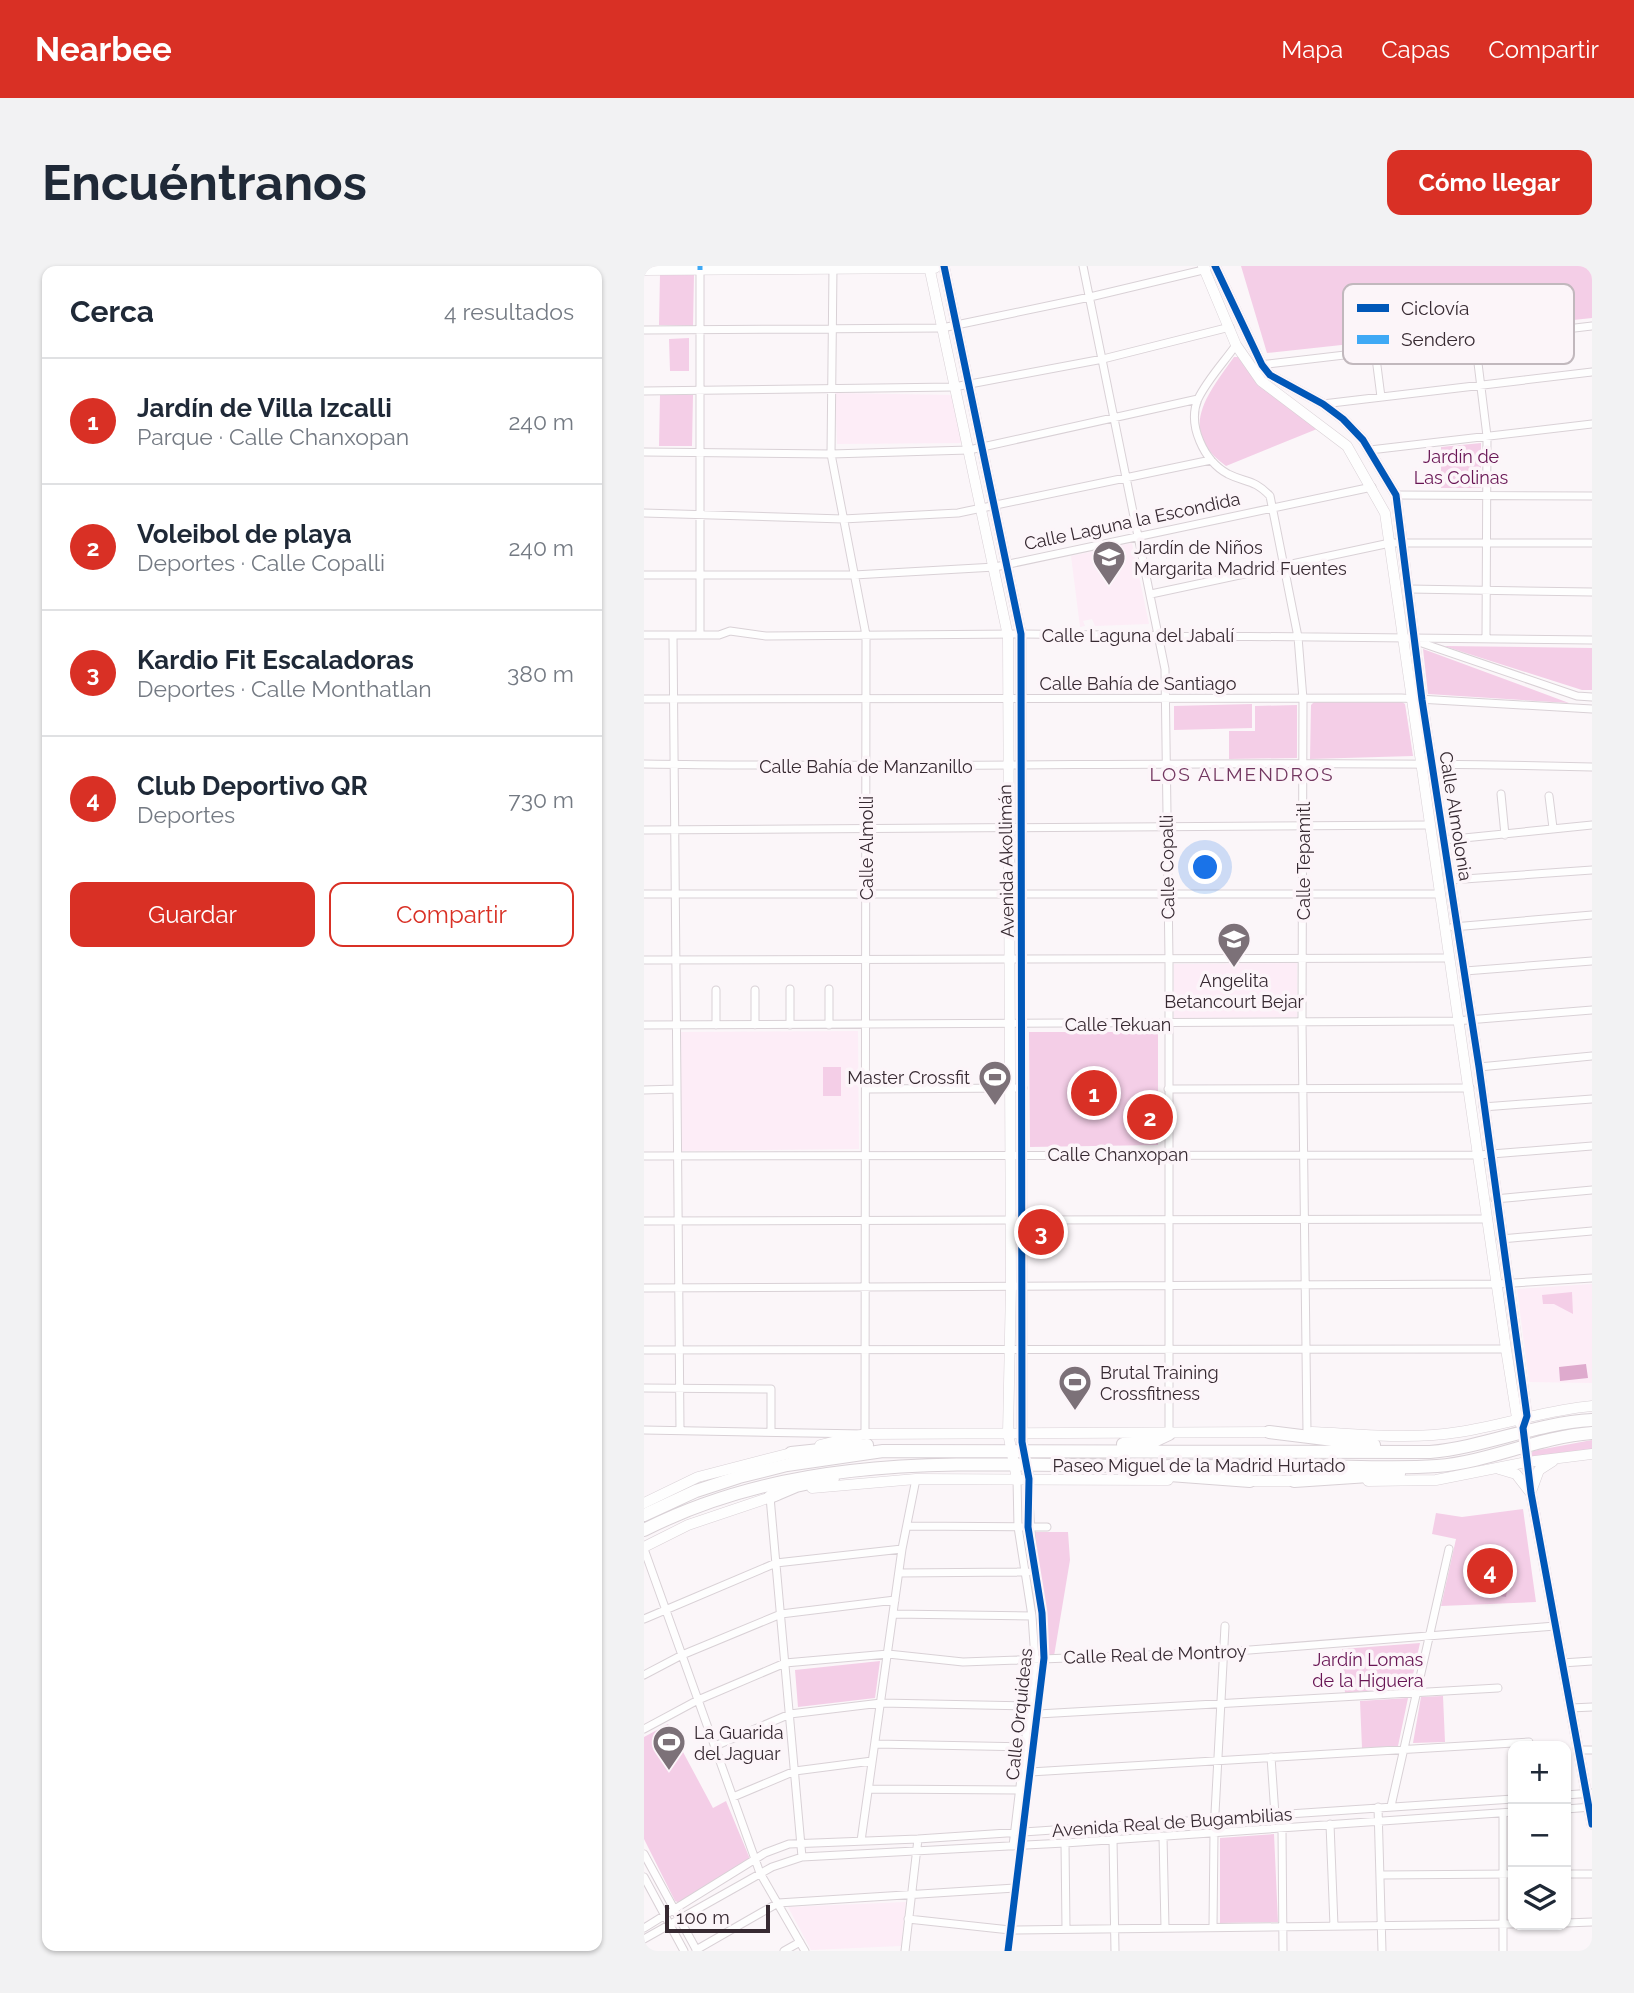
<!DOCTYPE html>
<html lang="es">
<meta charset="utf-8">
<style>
:root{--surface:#fff;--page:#f2f2f3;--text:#1f2937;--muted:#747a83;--line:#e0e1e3;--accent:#d93025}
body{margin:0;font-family:Raleway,sans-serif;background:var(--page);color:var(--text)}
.controls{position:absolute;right:21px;bottom:21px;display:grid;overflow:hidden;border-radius:14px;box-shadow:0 2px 5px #0004}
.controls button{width:63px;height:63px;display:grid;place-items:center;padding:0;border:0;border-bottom:2px solid var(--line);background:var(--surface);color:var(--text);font:35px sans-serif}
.scale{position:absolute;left:21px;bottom:18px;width:105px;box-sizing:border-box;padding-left:7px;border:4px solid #372a32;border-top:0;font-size:19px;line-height:24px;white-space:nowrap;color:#372a32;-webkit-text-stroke:5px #fcf5f9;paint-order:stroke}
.you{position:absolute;left:562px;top:602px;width:24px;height:24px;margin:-18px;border:5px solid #fff;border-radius:50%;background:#1a73e8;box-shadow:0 0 0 10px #1a73e833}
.badge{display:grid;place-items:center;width:46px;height:46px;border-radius:50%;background:var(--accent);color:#fff;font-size:23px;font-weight:700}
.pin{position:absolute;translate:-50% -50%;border:4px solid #fff;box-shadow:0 2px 7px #0006}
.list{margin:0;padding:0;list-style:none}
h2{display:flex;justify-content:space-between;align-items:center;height:91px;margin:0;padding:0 28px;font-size:30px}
h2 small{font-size:23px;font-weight:400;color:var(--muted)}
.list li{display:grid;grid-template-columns:46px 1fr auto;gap:21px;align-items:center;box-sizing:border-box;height:126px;padding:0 28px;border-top:2px solid var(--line)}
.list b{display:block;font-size:26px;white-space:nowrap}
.list p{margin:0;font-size:23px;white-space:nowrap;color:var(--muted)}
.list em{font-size:23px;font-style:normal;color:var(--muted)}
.actions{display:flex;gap:14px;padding:21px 28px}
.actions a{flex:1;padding:16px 0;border:2px solid var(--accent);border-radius:14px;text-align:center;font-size:24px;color:var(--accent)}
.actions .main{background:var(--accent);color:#fff}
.icon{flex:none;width:38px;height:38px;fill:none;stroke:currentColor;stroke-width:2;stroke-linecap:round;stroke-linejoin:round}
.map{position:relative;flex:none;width:948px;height:1685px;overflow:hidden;border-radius:14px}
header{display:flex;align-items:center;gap:42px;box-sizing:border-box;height:98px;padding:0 35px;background:var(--accent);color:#fff}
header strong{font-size:33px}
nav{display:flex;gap:38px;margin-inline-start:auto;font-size:24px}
.intro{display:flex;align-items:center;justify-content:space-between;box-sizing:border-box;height:168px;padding:0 42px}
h1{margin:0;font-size:49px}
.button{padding:18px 32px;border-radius:14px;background:var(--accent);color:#fff;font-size:24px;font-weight:700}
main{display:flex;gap:42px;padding:0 42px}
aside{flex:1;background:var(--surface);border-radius:14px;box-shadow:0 2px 5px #0004}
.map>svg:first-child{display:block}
.built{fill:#fdedf7}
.green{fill:#f4cee7}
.water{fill:#deaacd}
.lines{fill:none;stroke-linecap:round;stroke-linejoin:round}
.street-casing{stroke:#d9d1d6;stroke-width:9}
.secondary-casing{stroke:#d9d1d6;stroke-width:11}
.highway-casing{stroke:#d9d1d6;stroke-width:14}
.street{stroke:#fefefe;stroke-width:7}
.secondary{stroke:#fefefe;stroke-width:10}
.highway{stroke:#fefefe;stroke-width:12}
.quiet{stroke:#3fa9f5;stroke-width:5;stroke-dasharray:10 5;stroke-linecap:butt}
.cycleway-casing{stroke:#fcf5f9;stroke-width:11}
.cycleway{stroke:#0057b8;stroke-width:7}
.labels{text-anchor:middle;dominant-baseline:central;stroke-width:7;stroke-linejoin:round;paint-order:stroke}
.park-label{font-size:18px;fill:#671453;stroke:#fcf5f9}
.street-label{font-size:18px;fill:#372a32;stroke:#fcf5f9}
.poi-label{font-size:18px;fill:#372a32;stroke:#fcf5f9;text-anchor:start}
.neighbourhood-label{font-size:19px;letter-spacing:2px;fill:#723760;stroke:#fcf5f9}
.key{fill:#fcf5f9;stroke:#c1b8bd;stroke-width:2}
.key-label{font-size:19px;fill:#372a32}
</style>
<header>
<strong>Nearbee</strong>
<nav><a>Mapa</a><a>Capas</a><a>Compartir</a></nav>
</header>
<div class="intro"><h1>Encuéntranos</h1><a class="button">Cómo llegar</a></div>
<main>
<aside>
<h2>Cerca<small>4 resultados</small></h2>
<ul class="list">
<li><span class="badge">1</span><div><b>Jardín de Villa Izcalli</b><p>Parque · Calle Chanxopan</p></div><em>240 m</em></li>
<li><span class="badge">2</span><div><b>Voleibol de playa</b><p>Deportes · Calle Copalli</p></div><em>240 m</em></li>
<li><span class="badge">3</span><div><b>Kardio Fit Escaladoras</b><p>Deportes · Calle Monthatlan</p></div><em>380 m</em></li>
<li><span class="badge">4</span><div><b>Club Deportivo QR</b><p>Deportes</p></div><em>730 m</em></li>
</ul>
<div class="actions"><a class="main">Guardar</a><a>Compartir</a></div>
</aside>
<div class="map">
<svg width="948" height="1685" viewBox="0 0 948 1685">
<rect width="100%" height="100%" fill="#fbf6f9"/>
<path class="built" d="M191 127 308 129 320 177 193 178Z
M488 277 505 358 451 360 448 353 439 355 441 360 436 361 427 290Z
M653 697V751L530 752V698Z
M214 765 215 883 37 885V766Z
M948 1018V1117L885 1116 873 1023Z
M262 1636 257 1680 167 1684 144 1641Z"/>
<path class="green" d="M597 0H948V52L623 87Z
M16 8 50 9 49 60 15 59Z
M45 72V105H26L25 73Z
M590 91H594L612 116 673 163 582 200C532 164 564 128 590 91Z
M16 129H49L48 180H15Z
M837 177V222H797V181Z
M800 380 948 382V424H938Z
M779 383 925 437 784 428Z
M671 435 758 436 761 438 769 490 666 493 667 439Z
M608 438V462L530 464V440Z
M653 439V492L585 493V465H611V440Z
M385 766H514V879L386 881Z
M179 801H197V830H179Z
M928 1026 929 1048 910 1038H899L898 1029Z
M948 1174V1183L891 1192 886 1189 889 1185Z
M879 1243 892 1336 797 1340 812 1273 788 1268 792 1247 818 1251Z
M388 1266H424L426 1294 410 1390H404L401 1347Z
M776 1377 766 1422 701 1427 698 1383Z
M236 1395 231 1432 154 1441 151 1404Z
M799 1430 801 1476 769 1477 777 1431Z
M764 1432 754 1480 718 1482 716 1435Z
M24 1458 69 1542 82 1535 106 1593 36 1637 31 1635 0 1573V1471Z
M630 1568 634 1656 576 1657V1572Z"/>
<path class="water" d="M942 1098 944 1112 916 1115 915 1101Z
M853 1305 866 1307 862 1331 849 1329Z"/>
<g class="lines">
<defs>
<path id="street" d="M439 0 521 403 525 693V1168
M0 64 298 62 446 31 563 3
M831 73 843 170 842 372
M592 79C580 96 563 114 554 133 543 159 560 195 584 208 602 217 610 213 626 230L654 371 659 433 658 756 663 1166
M731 84 737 131
M615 99 948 60
M0 125 310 121 459 93 586 61
M679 138 948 106
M726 184 948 158
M0 186 187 188 325 184 554 133
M752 229 948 230
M0 247 199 253 314 247 567 194
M0 309H210L351 301 728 221
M765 323 948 326
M507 328 746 277H948
M56 368V4
M0 369H75L86 365 122 370 377 368 948 374
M29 369 36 1164
M772 375 933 430 948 431
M0 433 757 432 948 443
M0 498C316 503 632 493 948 501
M857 528 861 569
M905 530 909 562
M0 564 785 559
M800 574 948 559
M806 614 948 604
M0 628H796
M809 661 948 649
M0 694 806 692
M821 705 948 695
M72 724V759
M0 759 811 755 948 744
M111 759V724
M146 759V723
M185 759V723
M835 801 948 790
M222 823 379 822
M524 823 826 822
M0 824 33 823
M839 841 948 833
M0 890 835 889 948 880
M851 933 948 924
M0 955 844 953
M857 973 948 965
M0 1022 853 1018 948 1012
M0 1084 862 1083
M0 1122 127 1123V1165
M0 1164 221 1168 222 369 187 188 189 1
M126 1231 158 1591
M263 1260 403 1261
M0 1283 116 1607 161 1685
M255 1307 384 1306
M249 1348 388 1350
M0 1353 132 1297 258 1283
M918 1397 948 1395
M0 1409 38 1389 137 1348 251 1334
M927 1442 948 1441
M394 1448 854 1422
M0 1463 54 1434 141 1397 244 1388 319 1396 580 1386 911 1360
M231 1478 385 1481
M71 1480 146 1448 237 1437 386 1440
M934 1484H948
M627 1491 631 1549
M386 1506 885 1476
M226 1523 376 1524
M922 1529 948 1527
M89 1531 151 1505 228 1495
M747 1540 805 1283
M734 1541 738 1685
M922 1543 948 1541
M859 1547V1685
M686 1558 690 1660
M638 1562 639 1685
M519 1570 521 1662
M469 1573 471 1685
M217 1575 258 1283 272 1213
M421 1577 422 1663
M369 1580 391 1393 388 1350 374 1261 373 1213
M0 1588 53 1685
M922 1608H948
M736 1609 869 1608
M0 1611 40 1685
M264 1653 366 1664 869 1658
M922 1657 948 1656
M569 1661 570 1566 581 1360
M0 1662 121 1587 145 1578 274 1573 869 1533
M0 1673 128 1601 158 1591 421 1577 869 1546
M52 1684 134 1637 371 1622
M140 1685 156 1676
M261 1685 274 1573
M364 1685 400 1392C396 1332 384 1274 385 1213"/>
<path id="secondary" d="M285 0 364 370 367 1020 364 1167 373 1213
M300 0 377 368 378 1176 385 1213
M559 0 592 79 617 115 703 180 741 247 862 1083 873 1152 879 1162
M571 0 618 99 626 109 679 138 699 153 719 174 752 229 778 434 835 801 883 1150 879 1162 887 1227 948 1558
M0 4 291 2
M668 1166C716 1168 767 1174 815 1166 860 1159 902 1144 948 1140
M176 1179 221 1168 632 1166
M855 1203 872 1208 886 1226
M602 1215H657
M724 1215 792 1214 883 1196 948 1188
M168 1222 272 1213 524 1214
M888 1223 895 1204 909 1195
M0 1237 54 1211 151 1186
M0 1281 44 1259 133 1229"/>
<path id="highway" d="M625 1166 730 1179
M479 1178 510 1175 525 1168
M147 1187 223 1179
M512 1208 606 1215
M650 1215 755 1208
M126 1231 152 1220 189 1212
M0 1249 52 1225 95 1211 143 1199 239 1185 786 1186C841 1181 892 1157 948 1154
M0 1264C136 1195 275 1197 423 1199 502 1201 582 1200 661 1200 705 1200 750 1203 793 1200 845 1196 894 1171 948 1167"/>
</defs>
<use href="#street" class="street-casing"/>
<use href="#secondary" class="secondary-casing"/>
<use href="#highway" class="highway-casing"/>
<use href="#street" class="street"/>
<use href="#secondary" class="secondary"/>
<use href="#highway" class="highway"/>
<path class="quiet" d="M56 4V0"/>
<defs>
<path id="cycleway" d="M300 0 377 368 378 1176 385 1213 384 1261 398 1347 400 1392 364 1685
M571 0 618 99 626 109 679 138 699 153 719 174 752 229 778 434 835 801 883 1150 879 1162 887 1227 948 1558"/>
</defs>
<use href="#cycleway" class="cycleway-casing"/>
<use href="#cycleway" class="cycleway"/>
</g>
<defs>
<symbol id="school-pin" viewBox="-11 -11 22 30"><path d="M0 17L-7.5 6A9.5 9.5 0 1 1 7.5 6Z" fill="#7c7178" stroke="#fcf5f9"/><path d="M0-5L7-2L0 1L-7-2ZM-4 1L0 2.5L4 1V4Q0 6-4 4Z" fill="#fff"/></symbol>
<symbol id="stadium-pin" viewBox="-11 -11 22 30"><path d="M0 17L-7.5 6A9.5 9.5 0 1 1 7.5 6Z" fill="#7c7178" stroke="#fcf5f9"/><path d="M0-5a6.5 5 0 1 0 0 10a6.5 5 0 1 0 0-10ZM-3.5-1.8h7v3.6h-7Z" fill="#fff"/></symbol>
</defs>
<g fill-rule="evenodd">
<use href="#school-pin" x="446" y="272" width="38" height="52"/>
<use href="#school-pin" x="571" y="654" width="38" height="52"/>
<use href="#stadium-pin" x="332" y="792" width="38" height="52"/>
<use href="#stadium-pin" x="412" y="1097" width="38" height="52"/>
<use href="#stadium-pin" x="6" y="1457" width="38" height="52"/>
</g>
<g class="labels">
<g class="park-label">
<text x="817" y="190">Jardín de<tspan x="817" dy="21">Las Colinas</tspan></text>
<text x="724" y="1393">Jardín Lomas<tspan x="724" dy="21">de la Higuera</tspan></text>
</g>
<g class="street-label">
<text transform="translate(488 255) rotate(-12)">Calle Laguna la Escondida</text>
<text x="494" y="369">Calle Laguna del Jabalí</text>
<text x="494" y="417">Calle Bahía de Santiago</text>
<text x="222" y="500">Calle Bahía de Manzanillo</text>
<text transform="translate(812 550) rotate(81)">Calle Almolonia</text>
<text transform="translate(222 582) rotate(-90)">Calle Almolli</text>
<text transform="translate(362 595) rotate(-91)">Avenida Akollimán</text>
<text transform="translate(659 595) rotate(-90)">Calle Tepamitl</text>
<text transform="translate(523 601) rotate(-91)">Calle Copalli</text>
<text x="474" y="758">Calle Tekuan</text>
<text x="474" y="888">Calle Chanxopan</text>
<text x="555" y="1199">Paseo Miguel de la Madrid Hurtado</text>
<text transform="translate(511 1388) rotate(-2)">Calle Real de Montroy</text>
<text transform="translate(375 1448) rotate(-84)">Calle Orquideas</text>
<text transform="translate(528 1556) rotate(-4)">Avenida Real de Bugambilias</text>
</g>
<g class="poi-label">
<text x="490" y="281">Jardín de Niños<tspan x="490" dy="21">Margarita Madrid Fuentes</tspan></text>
<text x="590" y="714" text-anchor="middle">Angelita<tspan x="590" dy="21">Betancourt Bejar</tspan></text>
<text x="326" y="811" text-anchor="end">Master Crossfit</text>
<text x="456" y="1106">Brutal Training<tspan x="456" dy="21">Crossfitness</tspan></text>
<text x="50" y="1466">La Guarida<tspan x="50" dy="21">del Jaguar</tspan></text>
</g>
<g class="neighbourhood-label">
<text x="598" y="508">LOS ALMENDROS</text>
</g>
</g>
<rect x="699" y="18" width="231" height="80" rx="10" class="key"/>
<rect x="713" y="38" width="32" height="8" fill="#0057b8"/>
<rect x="713" y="69" width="32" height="9" fill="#3fa9f5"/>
<g class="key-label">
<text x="757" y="49">Ciclovía</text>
<text x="757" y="80">Sendero</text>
</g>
</svg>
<div class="controls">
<button>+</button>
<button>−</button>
<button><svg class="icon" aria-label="layers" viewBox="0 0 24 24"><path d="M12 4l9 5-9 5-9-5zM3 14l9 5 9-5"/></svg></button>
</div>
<div class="scale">100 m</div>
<div class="you"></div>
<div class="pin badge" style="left:450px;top:827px">1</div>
<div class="pin badge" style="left:506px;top:851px">2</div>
<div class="pin badge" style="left:397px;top:966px">3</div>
<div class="pin badge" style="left:846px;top:1305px">4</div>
</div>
</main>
